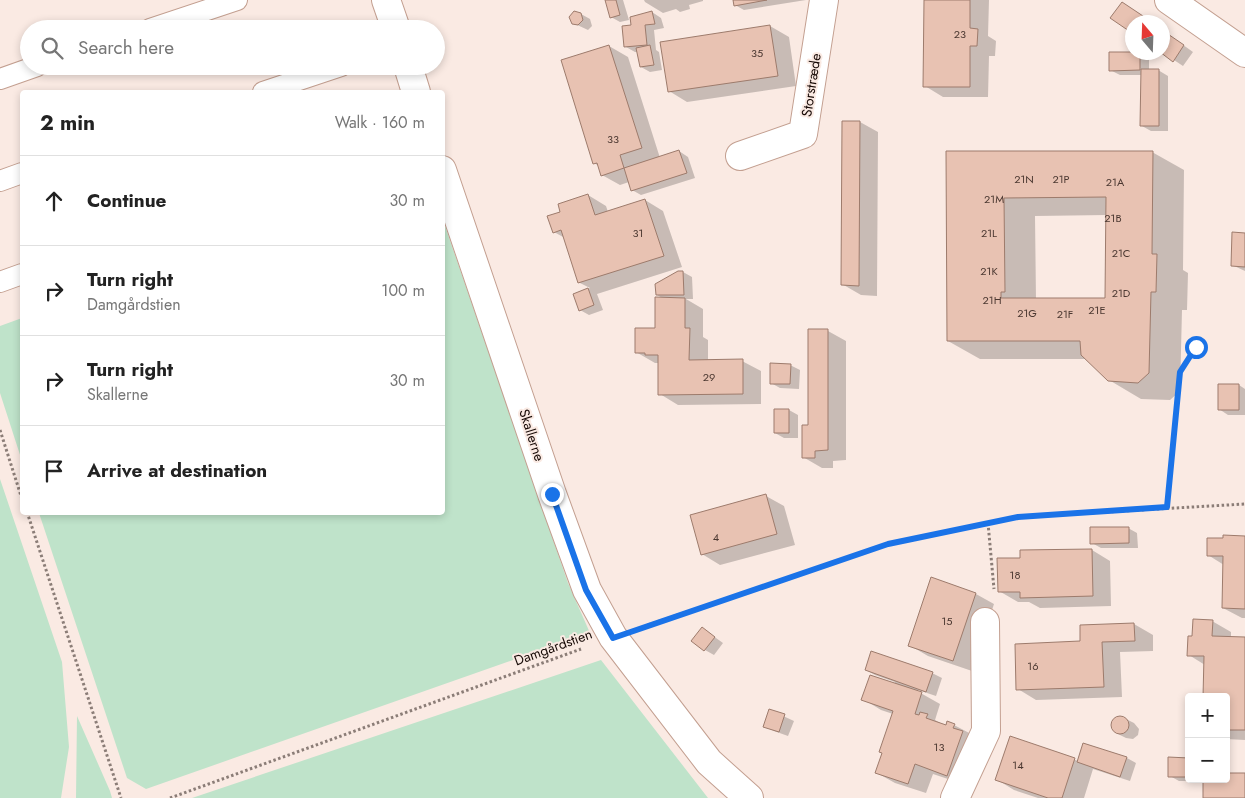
<!DOCTYPE html>
<meta charset="utf-8">
<style>
:root{--surface:#fff;--page:#f6f6f6;--text:#222;--muted:#767676;--line:#e0e0e0}
body{margin:0;font-family:Jost,sans-serif;background:var(--page);color:var(--text)}
.controls{position:absolute;right:15px;bottom:15px;display:grid;overflow:hidden;border-radius:5px;box-shadow:0 2px 8px #0003}
.controls button{width:45px;height:45px;display:grid;place-items:center;padding:0;border:0;border-bottom:1px solid var(--line);background:var(--surface);color:var(--text);font:25px sans-serif}
.compass{position:absolute;left:1125px;top:15px;width:45px;height:45px;border-radius:50%;background:var(--surface);box-shadow:0 2px 8px #0003;rotate:341deg}
.stop{position:absolute;width:15px;height:15px;margin:-11px;border:4px solid #1a73e8;border-radius:50%;background:#fff}
.stop.end{background:#1a73e8;border-color:#fff;box-shadow:0 1px 5px #0008}
.list{margin:0;padding:0;list-style:none}
h2{display:flex;justify-content:space-between;align-items:center;height:65px;margin:0;padding:0 20px;font-size:21px}
h2 small{font-size:16px;font-weight:400;color:var(--muted)}
.list li{display:grid;grid-template-columns:32px 1fr auto;gap:15px;align-items:center;box-sizing:border-box;height:90px;padding:0 20px;border-top:1px solid var(--line)}
.list b{display:block;font-size:19px;white-space:nowrap}
.list p{margin:0;font-size:16px;white-space:nowrap;color:var(--muted)}
.list em{font-size:16px;font-style:normal;color:var(--muted)}
.icon{flex:none;width:28px;height:28px;fill:none;stroke:currentColor;stroke-width:2;stroke-linecap:round;stroke-linejoin:round}
.map{position:relative;flex:none;width:1245px;height:798px;overflow:hidden}
.search{position:absolute;background:var(--surface);box-shadow:0 2px 8px #0003;left:20px;top:20px;width:425px;height:55px;display:flex;align-items:center;gap:12px;box-sizing:border-box;padding:0 18px;border-radius:28px;color:var(--muted);font-size:19px}
.panel{position:absolute;background:var(--surface);box-shadow:0 2px 8px #0003;left:20px;top:90px;width:425px;height:425px;border-radius:5px}
.map>svg:first-child{display:block}
.green{fill:#bfe3ca}
.shadow{fill:#0003;fill-rule:evenodd}
.building{fill:#e8c2b2;stroke:#9d7b6c;fill-rule:evenodd}
.lines{fill:none;stroke-linecap:round;stroke-linejoin:round}
.lane-casing{stroke:#c39f90;stroke-width:22}
.street-casing{stroke:#c39f90;stroke-width:30}
.path{stroke:#8b7d77;stroke-width:3;stroke-dasharray:2.5 2.5;stroke-linecap:butt}
.lane{stroke:#fff;stroke-width:20}
.street{stroke:#fff;stroke-width:28}
.route{stroke:#1a73e8;stroke-width:6}
.labels{text-anchor:middle;dominant-baseline:central;stroke-width:4;stroke-linejoin:round;paint-order:stroke}
.number-label{font-size:11px;fill:#4b3831}
.street-label{font-size:14px;fill:#170a06;stroke:#faeae3}
</style>
<div class="map">
<svg width="1245" height="798" viewBox="0 0 1245 798">
<rect width="100%" height="100%" fill="#faeae3"/>
<path class="green" d="M443 220 568 583 590 633 146 789 127 778 39 513 442 512Z
M22 318V461L0 393V326Z
M0 479 62 662 69 747 61 798H0Z
M601 660 708 798H192Z
M77 716 110 791 112 798H76Z"/>
<path class="shadow" d="M607 0H623L629 20 620 22 611 17Z
M644 0H703V1L689 5 690 9 680 12 676 9 663 13 645 2Z
M734 0H806L744 10 735 5Z
M925 0H989L988 36 996 41 995 56H989L988 97H943L925 86Z
M1131 9 1151 22H1132V32L1112 18Z
M652 12 661 18 664 28 654 30 656 50 659 52 662 70 650 72 641 67 638 52H635L626 47 633 26Z
M581 14 590 19 592 26 588 30 573 23Z
M770 26 789 37 796 86 687 102 669 91Z
M1162 30 1193 52 1183 66 1162 52Z
M609 46 628 57 660 158 679 151 688 157 695 178 641 195 632 190 629 182 620 185 602 175 599 166 594 163Z
M1139 53 1149 58V71L1158 70 1168 76V131H1151L1142 126V75H1120L1110 70Z
M860 122 878 132 877 296 861 295 842 284Z
M947 152H1152L1184 170 1183 270 1188 273 1187 310H1182L1180 391 1170 400 1141 399 1109 380 1087 359H980L948 341ZM1107 215 1106 299 1036 300 1035 216Z
M588 195 606 206 608 212 645 200 663 211 682 267 597 294 603 310 589 315 580 310 574 294 590 288 580 283 565 238 554 232 561 212Z
M1245 234V271L1232 265Z
M678 272H683L692 277 693 299H686L703 309V337L708 340V361H742L761 371V404L678 405 660 394 659 363H655L636 352 656 329 664 299 657 295Z
M828 331 846 341V460L833 461V468H822L803 457Z
M790 365 800 370 799 389 780 388 771 383Z
M1239 385 1245 389V415H1228L1219 409Z
M789 410 798 415V438H784L775 433Z
M766 496 784 506 795 545 720 565 702 554Z
M1128 528 1137 533 1138 548H1101L1092 543Z
M1245 537V618H1242L1223 608 1224 565 1208 555Z
M1092 550 1110 561 1111 606 1040 608 1029 602H1018L999 591 1021 559Z
M932 579 976 594 994 604 972 671 928 656 909 645Z
M1212 621 1231 632V638H1245V740L1226 739V697L1205 665 1189 655 1193 637Z
M1134 624 1153 635V651L1120 652 1122 697 1036 700 1018 689 1082 643 1081 626Z
M702 628 723 643 714 655 705 650Z
M866 670 932 673 942 678 936 696 918 690 917 691 940 704 935 720 947 727 954 725 973 735 966 785 933 774 926 793 895 783 877 773 893 714 881 710 863 699 894 684 895 682 875 675Z
M770 710 794 721 788 736 774 731 764 726Z
M1118 717 1124 718 1134 723 1139 729 1138 735 1133 739 1126 738 1116 733 1112 727 1113 721Z
M1010 737 1078 761 1084 744 1127 758 1136 763 1130 781 1093 769 1084 798H1038L1014 790 996 779Z
M1189 759V779H1213V781L1225 782V779L1245 774V798H1204V781H1179L1170 776Z"/>
<path class="building" d="M605 0H616L620 15 610 18Z
M733 0H767L734 6Z
M924 0H970V28L978 29 977 46H970V87H923Z
M1122 2 1152 22H1132V33L1110 18Z
M574 11 581 13 583 20 578 25 572 24 569 17Z
M652 11 655 24 645 25 647 45 624 47 622 26 631 25 630 17Z
M770 25 778 76 668 92 660 42Z
M1162 30 1184 45 1173 62 1160 52H1162Z
M609 45 642 148 620 155 624 168 601 176 597 163 593 164 561 60Z
M650 45 654 65 640 67 636 48Z
M1109 52H1140V70L1109 71Z
M1141 69H1159V126H1140Z
M842 121H860L859 286 841 285Z
M679 150 687 173 631 191 624 168Z
M946 151H1153L1152 254H1157L1156 292H1151L1149 373 1138 383 1108 381 1081 355 1080 341H947ZM1106 197 1105 298H1001V292H1005L1004 198Z
M588 194 595 215 645 199 664 256 578 283 561 230 553 233 547 216 560 212 558 204Z
M1232 232 1245 233V267L1231 266Z
M678 271H683L684 295H656L655 284Z
M588 288 594 305 579 311 573 294Z
M655 297 685 298V328H690L689 360 743 359V394L658 395V355H645V353H635V328H655Z
M808 329H828V450L815 451V458H802V425H808Z
M770 363 791 364 790 384H770Z
M1218 384H1239V410H1218Z
M774 409H789V433H774Z
M766 494 777 534 701 555 690 515Z
M1090 527H1129V543L1090 544Z
M1223 535 1245 536V609L1222 608 1223 556H1207V538H1223Z
M1092 549 1093 596 1020 598V592H998L997 558H1020V550Z
M931 577 976 593 953 661 908 646Z
M1193 619 1213 620 1212 636 1245 637V730H1226V697H1203L1204 656H1187L1188 636H1192Z
M1134 623 1135 641 1102 642 1104 687 1016 690 1015 644 1080 641V625Z
M702 627 715 637 704 651 691 641Z
M871 651 933 672 926 692 865 670Z
M870 675 922 692 915 714 919 715 920 712 928 714 926 718 946 725 947 721 955 724 953 728 963 731 947 776 915 764 908 784 875 773 882 753 879 752 893 711 861 700Z
M769 709 785 714 779 732 763 727Z
M1186 709H1189V727L1186 726Z
M1111 725a9 9 0 1 1 18 0a9 9 0 1 1-18 0Z
M1010 736 1075 758 1062 798H1048L995 780Z
M1083 743 1127 757 1120 777 1077 762Z
M1168 757 1189 758V777H1168Z
M1226 773H1245V798H1203V780L1224 781 1226 779Z"/>
<g class="lines">
<defs>
<path id="lane" d="M150 29 237 0
M0 79 37 66
M263 92 341 66
M0 181 22 173
M0 282 22 274"/>
<path id="street" d="M386 0 396 29
M1169 0 1245 53
M408 66 416 92
M740 156 803 134 824 0
M442 170 552 494 587 590 613 637 709 762 749 798
M955 798 986 731 985 622"/>
</defs>
<use href="#lane" class="lane-casing"/>
<use href="#street" class="street-casing"/>
<path class="path" d="M0 430 22 499
M1167 507 1180 372 1196 347
M27 512 121 798
M988 523 994 589
M648 625 889 544 1018 517 1245 504
M170 798 581 649"/>
<use href="#lane" class="lane"/>
<use href="#street" class="street"/>
</g>
<g class="lines">
<path class="route" d="M552 494 586 590 613 638 888 544 1018 517 1167 507 1180 372 1196 347"/>
</g>
<g class="labels">
<g class="number-label">
<text x="960" y="34">23</text>
<text x="757" y="53">35</text>
<text x="613" y="139">33</text>
<text x="1024" y="179">21N</text>
<text x="1061" y="179">21P</text>
<text x="1115" y="182">21A</text>
<text x="994" y="199">21M</text>
<text x="1113" y="218">21B</text>
<text x="638" y="233">31</text>
<text x="989" y="233">21L</text>
<text x="1121" y="253">21C</text>
<text x="989" y="271">21K</text>
<text x="1121" y="293">21D</text>
<text x="992" y="300">21H</text>
<text x="1097" y="310">21E</text>
<text x="1027" y="313">21G</text>
<text x="1065" y="314">21F</text>
<text x="709" y="377">29</text>
<text x="716" y="537">4</text>
<text x="1015" y="575">18</text>
<text x="947" y="621">15</text>
<text x="1033" y="666">16</text>
<text x="939" y="747">13</text>
<text x="1018" y="765">14</text>
</g>
<g class="street-label">
<text transform="translate(811 85) rotate(-81)">Storstræde</text>
<text transform="translate(532 435) rotate(72)">Skallerne</text>
<text transform="translate(553 647) rotate(-20)">Damgårdstien</text>
</g>
</g>
</svg>
<div class="controls">
<button>+</button>
<button>−</button>
</div>
<svg class="compass" viewBox="-18 -18 36 36"><path d="M0-13l5 13h-10z" fill="#e53935"/><path d="M0 13l5-13h-10z" fill="#767676"/></svg>
<div class="stop" style="left:1196px;top:347px"></div>
<div class="stop end" style="left:552px;top:494px"></div>
<div class="search"><svg class="icon" aria-label="search" viewBox="0 0 24 24"><circle cx="10" cy="10" r="6"/><path d="M15 15l6 6"/></svg>Search here</div>
<section class="panel">
<h2>2 min<small>Walk · 160 m</small></h2>
<ul class="list">
<li><svg class="icon" aria-label="ahead" viewBox="0 0 24 24"><path d="M12 20V5M6 11l6-6 6 6"/></svg><div><b>Continue</b></div><em>30 m</em></li>
<li><svg class="icon" aria-label="right" viewBox="0 0 24 24"><path d="M7 20v-9h11M14 6l5 5-5 5"/></svg><div><b>Turn right</b><p>Damgårdstien</p></div><em>100 m</em></li>
<li><svg class="icon" aria-label="right" viewBox="0 0 24 24"><path d="M7 20v-9h11M14 6l5 5-5 5"/></svg><div><b>Turn right</b><p>Skallerne</p></div><em>30 m</em></li>
<li><svg class="icon" aria-label="arrive" viewBox="0 0 24 24"><path d="M6 21V4h12l-3 4 3 4H6"/></svg><div><b>Arrive at destination</b></div></li>
</ul>
</section>
</div>
